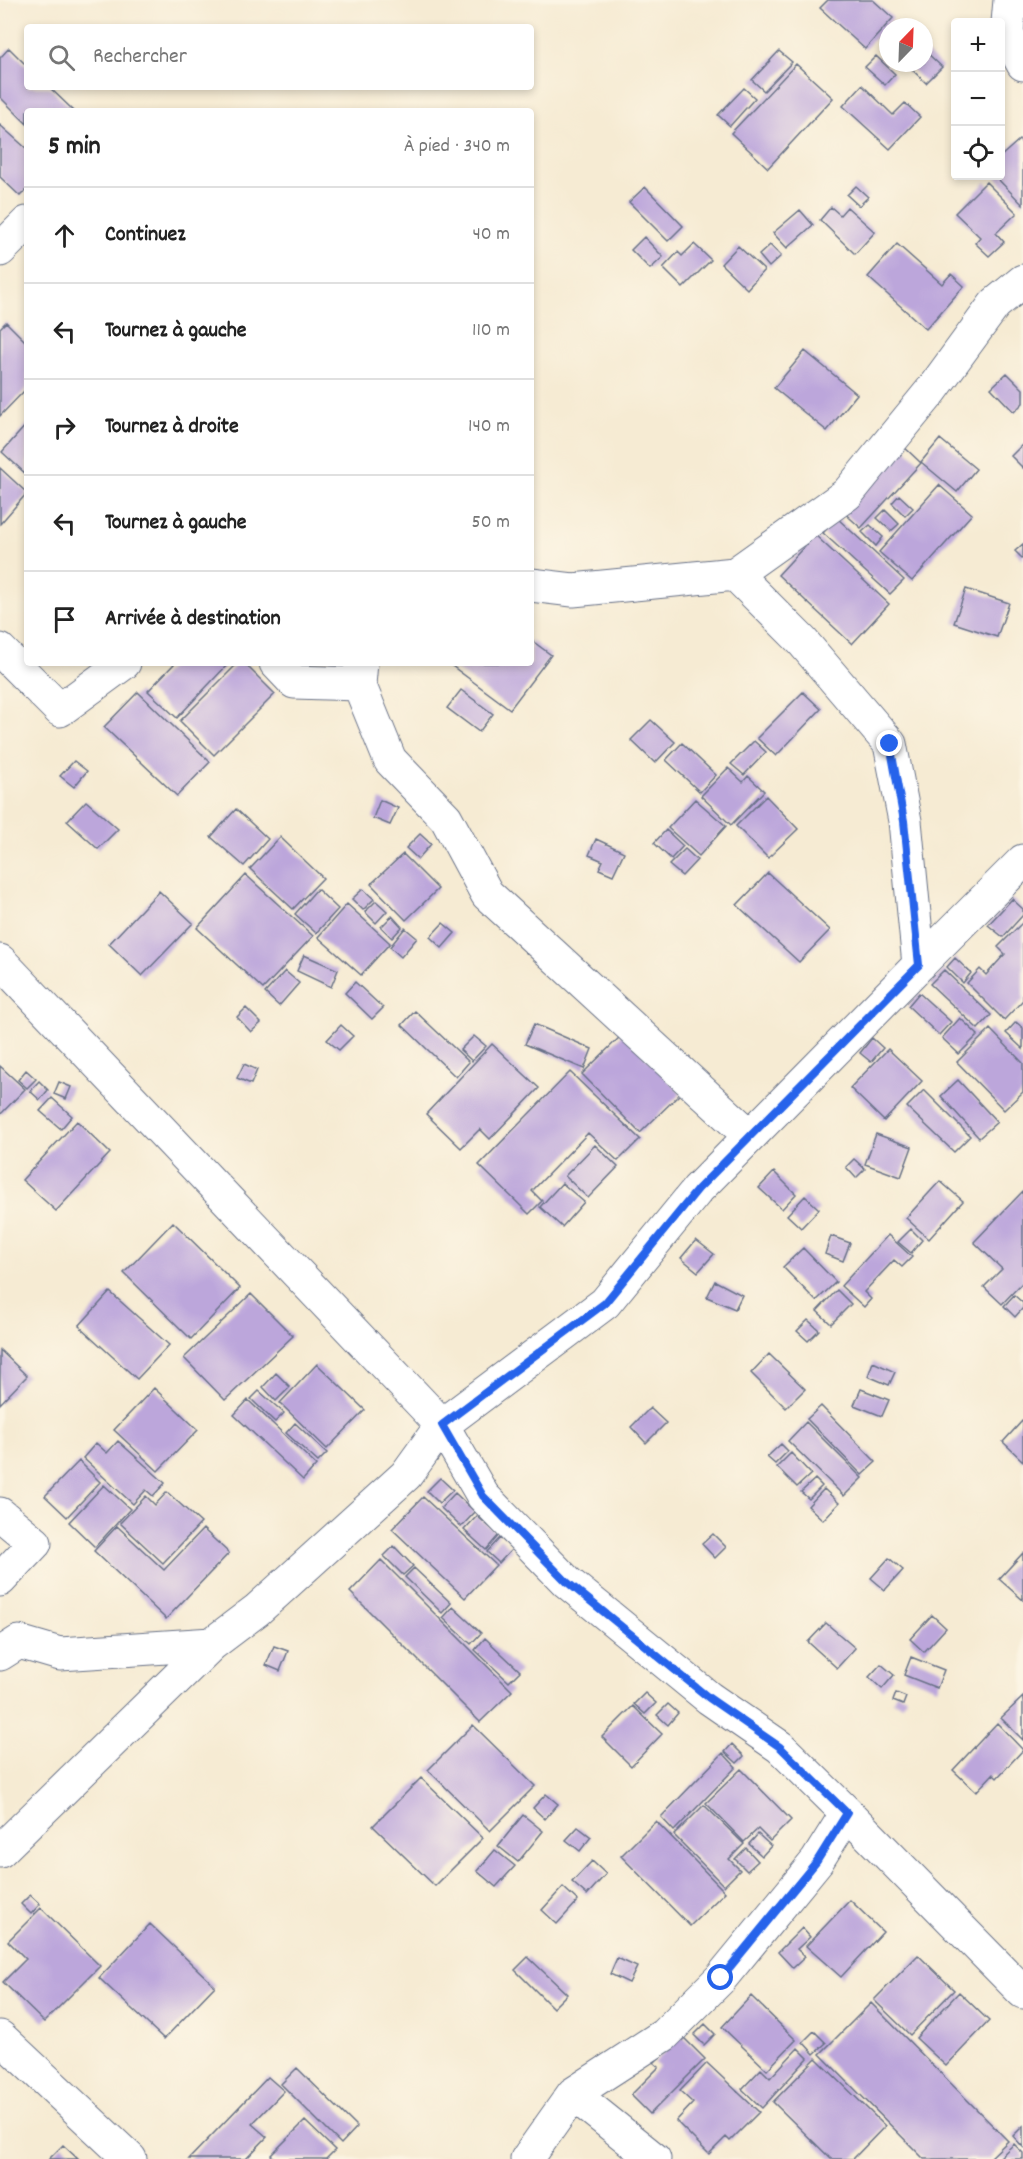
<!DOCTYPE html>
<html lang="fr">
<meta charset="utf-8">
<style>
:root{--surface:#fff;--page:#f2f2f2;--text:#222;--muted:#767676;--line:#e0e0e0}
body{margin:0;font-family:Dekko,sans-serif;background:var(--page);color:var(--text)}
.controls{position:absolute;right:18px;top:18px;display:grid;overflow:hidden;border-radius:6px;box-shadow:0 3px 9px #0003}
.controls button{width:54px;height:54px;display:grid;place-items:center;padding:0;border:0;border-bottom:2px solid var(--line);background:var(--surface);color:var(--text);font:30px sans-serif}
.compass{position:absolute;left:879px;top:18px;width:54px;height:54px;border-radius:50%;background:var(--surface);box-shadow:0 3px 9px #0003;rotate:23deg}
.stop{position:absolute;width:18px;height:18px;margin:-14px;border:4px solid #2563eb;border-radius:50%;background:#fff}
.stop.end{background:#2563eb;border-color:#fff;box-shadow:0 2px 6px #0008}
.list{margin:0;padding:0;list-style:none}
h2{display:flex;justify-content:space-between;align-items:center;height:78px;margin:0;padding:0 24px;font-size:26px}
h2 small{font-size:20px;font-weight:400;color:var(--muted)}
.list li{display:grid;grid-template-columns:39px 1fr auto;gap:18px;align-items:center;box-sizing:border-box;height:96px;padding:0 24px;border-top:2px solid var(--line)}
.list b{display:block;font-size:22px;white-space:nowrap}
.list em{font-size:20px;font-style:normal;color:var(--muted)}
.icon{flex:none;width:33px;height:33px;fill:none;stroke:currentColor;stroke-width:2;stroke-linecap:round;stroke-linejoin:round}
.map{position:relative;flex:none;width:1023px;height:2159px;overflow:hidden}
.search{position:absolute;background:var(--surface);box-shadow:0 3px 9px #0003;left:24px;top:24px;width:510px;height:66px;display:flex;align-items:center;gap:15px;box-sizing:border-box;padding:0 21px;border-radius:6px;color:var(--muted);font-size:22px}
.panel{position:absolute;background:var(--surface);box-shadow:0 3px 9px #0003;left:24px;top:108px;width:510px;height:558px;border-radius:6px}
.map>svg:first-child{display:block}
.building{fill:#bca6db}
.lines{fill:none;stroke-linecap:round;stroke-linejoin:round}
.minor-casing{stroke:#687187;stroke-width:35}
.minor{stroke:#fff;stroke-width:33}
.route{stroke:#2563eb;stroke-width:8}
</style>
<div class="map">
<svg width="1023" height="2159" viewBox="0 0 1023 2159">
<rect width="100%" height="100%" fill="#fcf5e5"/>
<filter id="ink" filterUnits="userSpaceOnUse"><feTurbulence type="fractalNoise" baseFrequency=".0167" numOctaves="2"/><feDisplacementMap in="SourceGraphic" scale="12" xChannelSelector="R" yChannelSelector="G"/><feConvolveMatrix kernelMatrix="1 2 1 2 8 2 1 2 1" color-interpolation-filters="sRGB"/></filter>
<filter id="wash" filterUnits="userSpaceOnUse"><feTurbulence type="fractalNoise" baseFrequency=".008" numOctaves="4" result="noise"/><feDisplacementMap in="SourceGraphic" scale="24" xChannelSelector="R" yChannelSelector="G"/><feGaussianBlur stdDeviation="1.35" result="paint"/><feColorMatrix in="noise" values="0 0 0 0 0 0 0 0 0 0 0 0 0 0 0 0 0 1.4 0 .05"/><feComposite in="paint" operator="in"/></filter>
<g filter="url(#wash)">
<rect width="100%" height="100%" fill="#f6ebd3"/>
<g id="blocks">
<path class="building" d="M828 0H873L893 18 865 49 820 8Z
M9 48 27 66V87H49L74 111H27V124L0 97V58Z
M924 50 942 67 926 83 905 63H924Z
M779 51 792 62 764 91 752 80Z
M876 56 895 74 885 85 865 67Z
M796 64 833 98 768 168 731 133Z
M862 85 893 115 905 103 920 117 890 149 843 106Z
M744 88 755 98 730 126 718 115Z
M0 125 27 149V189L20 196 0 177Z
M1019 140 1023 144V205L995 176H1000V157Z
M986 182 1017 213 996 233 1004 242 989 256 975 243 980 237 955 213Z
M856 186 868 197 859 206 847 195Z
M645 187 683 226 668 241 629 202Z
M831 207 840 215 847 207 875 232 855 254 820 220Z
M800 210 813 225 787 248 773 233Z
M644 237 663 257 650 269 631 250Z
M694 244 711 260 683 288 663 268 678 252 682 256Z
M897 244 942 284 951 274 964 286 926 329 868 277Z
M770 245 781 256 769 267 759 255Z
M738 246 764 270 747 289 721 264Z
M6 322 27 343V388L0 416V328Z
M805 351 857 394 827 431 774 388Z
M1007 373 1023 389V403L1014 412 991 388Z
M27 424V475L2 452Z
M940 439 976 469 957 492 921 462Z
M1023 444V468L1011 456Z
M902 445 921 463 861 528 841 510Z
M0 468 27 493 0 524Z
M939 485 972 514 912 581 879 552Z
M899 495 913 508 905 516 892 503Z
M885 510 899 524 891 531 877 518Z
M837 518 904 580 890 594 823 533Z
M870 525 883 537 876 546 862 532Z
M815 535 889 604 852 644 778 575Z
M1023 544V559L1015 551Z
M966 589 1009 603 997 637 954 623Z
M531 640 551 655 510 709 448 663H531Z
M175 663H229L177 718 148 691Z
M238 663H244L275 694 214 755 180 721Z
M461 690 493 714 479 732 447 708Z
M138 692 210 762 177 796 104 727Z
M803 692 821 709 776 756 757 738Z
M651 720 675 742 655 763 631 740Z
M754 741 766 752 744 775 731 764Z
M682 743 716 775 700 792 666 760Z
M74 761 87 771 74 787 60 776Z
M728 768 743 782 748 776 764 791 731 825 701 796Z
M766 796 798 829 768 858 736 826Z
M695 799 726 826 699 856 668 828Z
M380 800 398 808 390 825 373 818Z
M86 801 118 829 98 849 67 821Z
M236 809 268 839 244 866 211 837Z
M666 830 683 846 671 859 654 843Z
M420 834 431 844 418 859 406 848Z
M280 837 323 878 293 909 250 869Z
M596 839 624 852 613 875 599 869 603 861 589 855Z
M685 849 697 860 682 876 669 865Z
M403 854 438 889 406 920 371 884Z
M768 873 830 930 799 962 737 905Z
M246 875 313 936 263 989 197 928Z
M317 889 338 909 316 933 295 914Z
M363 889 374 899 363 910 352 899Z
M159 891 193 923 142 976 109 944Z
M1012 899 1023 909V915L1003 937 988 925Z
M376 901 387 911 376 923 365 912Z
M347 904 390 943 361 975 318 937Z
M392 916 402 927 392 938 381 927Z
M1023 922V1000L1004 1020 967 983 980 969 986 975 1005 954 998 947Z
M443 923 455 933 442 948 430 937Z
M405 928 417 938 401 957 390 947Z
M304 955 338 970 331 987 297 971Z
M955 958 971 973 963 983 947 967Z
M944 970 991 1015 978 1029 930 984Z
M285 971 299 983 279 1006 265 993Z
M355 982 383 1008 372 1019 345 993Z
M919 993 951 1022 939 1035 908 1006Z
M246 1008 261 1023 251 1032 237 1017Z
M415 1011 469 1062 456 1077 402 1025Z
M960 1018 978 1035 959 1054 942 1038Z
M1016 1022 1023 1028V1049L1006 1033Z
M534 1024 592 1049 584 1069 525 1044Z
M341 1025 353 1036 339 1050 327 1040Z
M990 1029 1023 1063V1092L1004 1110 957 1062Z
M623 1034 681 1093 640 1133 582 1074Z
M474 1036 486 1046 472 1061 460 1050Z
M872 1038 883 1048 871 1062 860 1053Z
M492 1044 539 1088 490 1139 480 1129 461 1148 426 1114Z
M888 1049 922 1081 884 1121 850 1088Z
M244 1064 257 1070 251 1084 237 1078Z
M0 1066 25 1089 0 1115Z
M26 1070 36 1079 27 1088 18 1080Z
M570 1072 640 1139 618 1161 588 1133 532 1191 542 1201 529 1214 479 1165Z
M958 1080 997 1122 979 1138 941 1096Z
M39 1081 48 1090 40 1100 30 1091Z
M59 1082 71 1087 66 1099 54 1094Z
M924 1090 970 1136 954 1152 907 1107Z
M52 1098 72 1116 61 1129 40 1111Z
M77 1121 110 1153 56 1211 22 1180Z
M876 1134 912 1147 901 1177 865 1164Z
M595 1145 618 1167 588 1198 565 1176Z
M854 1159 865 1169 856 1178 846 1167Z
M774 1172 796 1194 782 1209 759 1188Z
M940 1181 963 1201 929 1239 906 1218Z
M562 1183 584 1202 562 1227 540 1207Z
M1023 1191V1282L1002 1304 984 1287 1002 1269 974 1242Z
M805 1196 819 1209 801 1228 787 1215Z
M173 1222 240 1288 191 1339 124 1273Z
M911 1229 922 1240 911 1253 898 1242Z
M888 1235 912 1257 902 1267 894 1260 864 1292 871 1299 864 1307 841 1286Z
M831 1236 850 1243 843 1261 825 1254Z
M696 1240 714 1254 698 1272 681 1258Z
M803 1248 836 1282 816 1301 783 1267Z
M715 1281 742 1295 735 1309 707 1297Z
M837 1290 851 1304 831 1324 817 1311Z
M110 1292 169 1345 137 1379 79 1326Z
M251 1294 293 1336 225 1400 184 1358Z
M1014 1295 1023 1303V1308L1015 1317 1004 1306Z
M808 1320 819 1330 808 1341 797 1331Z
M0 1350 27 1376 0 1404Z
M769 1354 805 1389 786 1408 751 1373Z
M873 1362 895 1372 889 1385 868 1376Z
M317 1364 365 1410 327 1449 280 1403Z
M276 1373 290 1387 276 1401 263 1387Z
M154 1388 198 1430 158 1471 114 1430Z
M861 1389 889 1400 882 1416 854 1405Z
M259 1391 284 1413 275 1422 251 1399Z
M248 1400 316 1465 303 1480 234 1415Z
M821 1406 876 1462 862 1475 807 1419Z
M650 1408 666 1423 646 1443 631 1427Z
M1023 1420V1461L1003 1442Z
M806 1422 862 1478 844 1496 788 1441Z
M295 1423 327 1453 318 1462 286 1433Z
M118 1441 165 1483 153 1496 146 1490 133 1504 83 1458 96 1443 107 1453Z
M781 1444 788 1451 775 1464 767 1457Z
M791 1453 811 1474 797 1487 777 1467Z
M79 1461 100 1482 67 1517 45 1496Z
M440 1478 453 1490 439 1503 427 1491Z
M815 1479 822 1486 809 1499 801 1492Z
M104 1485 130 1509 95 1547 69 1522Z
M824 1489 839 1503 823 1520 808 1506Z
M167 1492 201 1523 163 1563 120 1523 146 1496 155 1505Z
M455 1493 475 1512 461 1527 441 1508Z
M423 1497 496 1565 465 1598 392 1529Z
M477 1516 499 1535 486 1550 464 1530Z
M117 1526 164 1570 203 1529 229 1553 166 1619 94 1551Z
M713 1534 726 1547 715 1558 702 1544Z
M500 1538 512 1549 499 1563 487 1552Z
M394 1546 413 1566 403 1575 384 1556Z
M1023 1553V1600L999 1579Z
M889 1558 903 1570 885 1590 871 1578Z
M381 1560 512 1691 480 1722 350 1592Z
M414 1568 451 1603 442 1613 405 1577Z
M453 1607 481 1633 471 1644 443 1618Z
M932 1615 946 1628 924 1652 910 1639Z
M826 1623 855 1648 837 1668 808 1642Z
M485 1638 520 1671 509 1682 475 1650Z
M274 1646 288 1651 280 1671 266 1665Z
M911 1657 944 1670 937 1688 904 1675Z
M881 1664 894 1675 882 1689 869 1677Z
M645 1693 656 1703 645 1714 634 1704Z
M896 1693 906 1697 903 1705 893 1701Z
M1023 1697V1740L1001 1718Z
M668 1704 678 1713 668 1725 657 1715Z
M633 1706 662 1734 631 1766 602 1737Z
M997 1723 1023 1750 997 1778 993 1774 976 1792 953 1770Z
M473 1725 535 1786 490 1831 428 1770Z
M732 1744 744 1756 737 1763 725 1752Z
M723 1753 736 1767 674 1831 661 1817Z
M741 1769 791 1820 770 1841 758 1829 744 1842 706 1803Z
M421 1778 483 1838 435 1886 373 1826Z
M546 1794 558 1804 545 1819 533 1808Z
M704 1805 744 1844 729 1859 740 1870 724 1886 674 1835Z
M523 1815 543 1831 518 1862 498 1846Z
M656 1821 725 1892 690 1926 621 1856Z
M578 1827 591 1837 580 1851 566 1840Z
M758 1834 771 1846 762 1856 749 1844Z
M746 1848 758 1861 747 1871 735 1859Z
M495 1850 515 1866 496 1887 477 1871Z
M592 1861 606 1874 587 1895 572 1882Z
M563 1887 578 1901 557 1924 542 1910Z
M30 1895 40 1904 31 1914 21 1904Z
M850 1900 883 1932 841 1977 806 1946Z
M41 1908 100 1966 44 2022 3 1982 26 1959 8 1941Z
M150 1924 215 1986 164 2039 99 1978Z
M802 1928 810 1937 797 1949 805 1957 793 1968 778 1952Z
M918 1955 954 1990 910 2035 874 2000Z
M528 1957 567 1994 553 2008 515 1970Z
M617 1958 637 1967 629 1983 610 1974Z
M959 1992 989 2021 946 2066 916 2038Z
M751 1996 796 2040 767 2070 722 2027Z
M871 2003 1008 2141 989 2159H924L820 2054Z
M705 2024 715 2034 704 2045 694 2035Z
M814 2031 826 2043 814 2054 803 2042Z
M681 2035 705 2059 650 2114 631 2095 659 2067 654 2063Z
M798 2048 808 2058 762 2108 742 2089 761 2069 770 2078Z
M816 2058 885 2126 853 2159H831L773 2102Z
M707 2063 759 2112 730 2141 726 2137 709 2154 676 2121 693 2103 680 2091Z
M297 2068 357 2127 341 2144 281 2084Z
M268 2077 284 2091 252 2124 267 2137 246 2159H189Z
M305 2121 335 2150 326 2159H275L271 2155Z
M1023 2126V2147L1013 2136Z
M1014 2144 1023 2153V2159H998Z
M63 2145 78 2159H49Z"/>
</g>
</g>
<g filter="url(#ink)">
<use href="#blocks" fill-opacity="0" stroke="#687187" stroke-width="1.5"/>
<g class="lines">
<defs>
<path id="minor" d="M1010 0 1007 34 1023 64
M0 250 27 223
M531 585 573 590 735 574
M0 650 60 710 124 663
M276 663 294 682 359 684 361 663
M359 684 390 760 446 818 487 894 750 1136
M0 961 442 1425 483 1496 567 1582 709 1698 780 1747 847 1813 817 1861 721 1978 664 2035 573 2094 527 2159
M919 965 1023 861
M0 1514 35 1543 0 1580
M0 1654 19 1642 60 1654 212 1644 257 1610 406 1475 442 1425 605 1303 698 1189 919 965 905 821 890 744 802 641 735 574 847 494 932 390 995 304 1023 281
M847 1813 1023 1992
M0 1851 212 1644
M0 2037 130 2159
M573 2094 654 2159"/>
</defs>
<use href="#minor" class="minor-casing"/>
<use href="#minor" class="minor"/>
</g>
</g>
<g class="lines" filter="url(#ink)">
<path class="route" d="M721 1978 817 1861 847 1813 780 1747 709 1698 567 1582 483 1496 442 1425 605 1303 698 1189 919 965 904 821 890 744"/>
</g>
</svg>
<div class="controls">
<button>+</button>
<button>−</button>
<button><svg class="icon" aria-label="locate" viewBox="0 0 24 24"><circle cx="12" cy="12" r="6"/><path d="M12 2v4M12 18v4M2 12h4M18 12h4"/></svg></button>
</div>
<svg class="compass" viewBox="-18 -18 36 36"><path d="M0-13l5 13h-10z" fill="#e53935"/><path d="M0 13l5-13h-10z" fill="#767676"/></svg>
<div class="stop" style="left:721px;top:1978px"></div>
<div class="stop end" style="left:890px;top:744px"></div>
<div class="search"><svg class="icon" aria-label="search" viewBox="0 0 24 24"><circle cx="10" cy="10" r="6"/><path d="M15 15l6 6"/></svg>Rechercher</div>
<section class="panel">
<h2>5 min<small>À pied · 340 m</small></h2>
<ul class="list">
<li><svg class="icon" aria-label="ahead" viewBox="0 0 24 24"><path d="M12 20V5M6 11l6-6 6 6"/></svg><div><b>Continuez</b></div><em>40 m</em></li>
<li><svg class="icon" aria-label="left" viewBox="0 0 24 24"><path d="M17 20v-9H6M10 6l-5 5 5 5"/></svg><div><b>Tournez à gauche</b></div><em>110 m</em></li>
<li><svg class="icon" aria-label="right" viewBox="0 0 24 24"><path d="M7 20v-9h11M14 6l5 5-5 5"/></svg><div><b>Tournez à droite</b></div><em>140 m</em></li>
<li><svg class="icon" aria-label="left" viewBox="0 0 24 24"><path d="M17 20v-9H6M10 6l-5 5 5 5"/></svg><div><b>Tournez à gauche</b></div><em>50 m</em></li>
<li><svg class="icon" aria-label="arrive" viewBox="0 0 24 24"><path d="M6 21V4h12l-3 4 3 4H6"/></svg><div><b>Arrivée à destination</b></div></li>
</ul>
</section>
</div>
